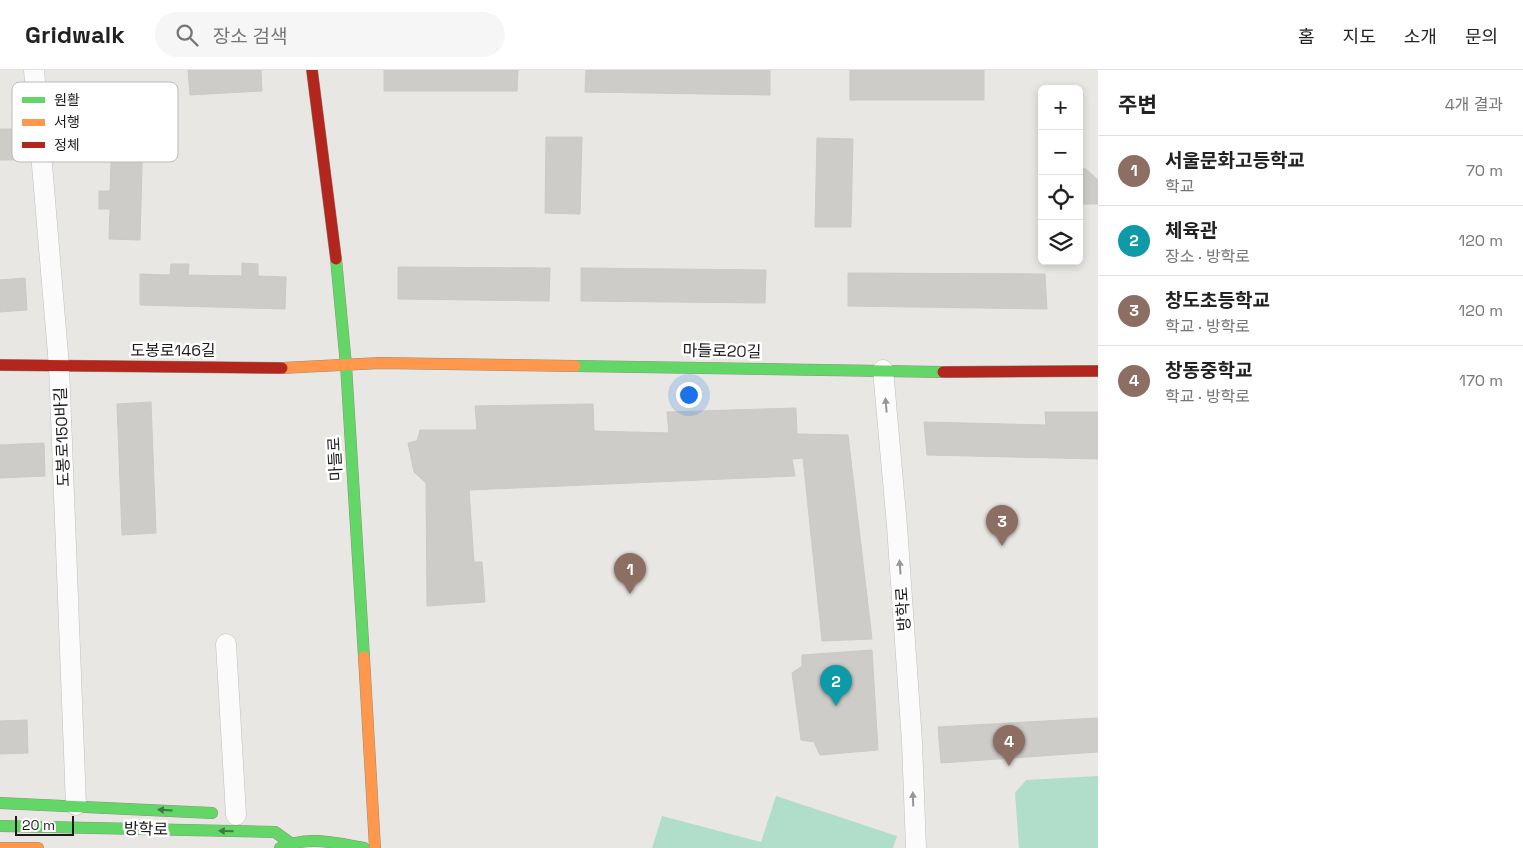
<!DOCTYPE html>
<html lang="ko">
<meta charset="utf-8">
<style>
:root{--surface:#fff;--page:#f6f6f6;--text:#222;--muted:#767676;--line:#e0e0e0;--accent:#636261}
body{margin:0;font-family:"Space Grotesk","Noto Sans KR",sans-serif;background:var(--page);color:var(--text)}
.controls{position:absolute;right:15px;top:15px;display:grid;overflow:hidden;border-radius:8px;box-shadow:0 2px 8px #0003}
.controls button{width:45px;height:45px;display:grid;place-items:center;padding:0;border:0;border-bottom:1px solid var(--line);background:var(--surface);color:var(--text);font:25px sans-serif}
.scale{position:absolute;left:15px;bottom:12px;width:59px;box-sizing:border-box;padding-left:5px;border:2px solid #1b1b1b;border-top:0;font-size:14px;line-height:18px;white-space:nowrap;color:#1b1b1b;-webkit-text-stroke:4px #fff;paint-order:stroke}
.you{position:absolute;left:688px;top:324px;width:18px;height:18px;margin:-12px;border:4px solid #fff;border-radius:50%;background:#1a73e8;box-shadow:0 0 0 8px #1a73e833}
.badge{display:grid;place-items:center;width:32px;height:32px;border-radius:50%;background:var(--accent);color:#fff;font-size:16px;font-weight:700}
.pin{position:absolute;translate:-50% -41px;filter:drop-shadow(0 1px 2px #0008)}
.pin::after{content:'';position:absolute;top:26px;width:18px;height:15px;background:inherit;clip-path:polygon(0 0,100% 0,50% 100%)}
.list{margin:0;padding:0;list-style:none}
h2{display:flex;justify-content:space-between;align-items:center;height:65px;margin:0;padding:0 20px;font-size:21px}
h2 small{font-size:16px;font-weight:400;color:var(--muted)}
.list li{display:grid;grid-template-columns:32px 1fr auto;gap:15px;align-items:center;box-sizing:border-box;height:70px;padding:0 20px;border-top:1px solid var(--line)}
.list b{display:block;font-size:19px;white-space:nowrap}
.list p{margin:0;font-size:16px;white-space:nowrap;color:var(--muted)}
.list em{font-size:16px;font-style:normal;color:var(--muted)}
.icon{flex:none;width:28px;height:28px;fill:none;stroke:currentColor;stroke-width:2;stroke-linecap:round;stroke-linejoin:round}
.map{position:relative;flex:none;width:1098px;height:778px;overflow:hidden}
header{display:flex;align-items:center;gap:30px;box-sizing:border-box;height:70px;padding:0 25px;background:var(--surface);border-bottom:1px solid var(--line)}
header strong{font-size:24px}
nav{display:flex;gap:28px;margin-inline-start:auto;font-size:18px}
.search{width:350px;height:45px;background:var(--page);display:flex;align-items:center;gap:12px;box-sizing:border-box;padding:0 18px;border-radius:28px;color:var(--muted);font-size:19px}
main{display:flex}
aside{flex:1;background:var(--surface)}
.map>svg:first-child{display:block}
.pitch{fill:#b1deca}
.building{fill:#ceccc9;stroke:#ccc9c6}
.lines{fill:none;stroke-linecap:round;stroke-linejoin:round}
.street-casing{stroke:#c0bfbe;stroke-width:21}
.fast-casing{stroke:#90917e;stroke-width:12}
.slow-casing{stroke:#90917e;stroke-width:12}
.jam-casing{stroke:#90917e;stroke-width:12}
.street{stroke:#fcfbfb;stroke-width:20}
.fast{stroke:#63d668;stroke-width:11}
.slow{stroke:#ff974d;stroke-width:11}
.jam{stroke:#b3261e;stroke-width:11}
.oneway{fill:#979696}
.oneway2{fill:#3f7842}
.labels{text-anchor:middle;dominant-baseline:central;stroke-width:5;stroke-linejoin:round;paint-order:stroke}
.street-label{font-size:16px;fill:#1b1b1b;stroke:#fff}
.key{fill:#fff;stroke:#bbb;stroke-width:1}
.key-label{font-size:14px;fill:#1b1b1b}
</style>
<header>
<strong>Gridwalk</strong>
<div class="search"><svg class="icon" aria-label="search" viewBox="0 0 24 24"><circle cx="10" cy="10" r="6"/><path d="M15 15l6 6"/></svg>장소 검색</div>
<nav><a>홈</a><a>지도</a><a>소개</a><a>문의</a></nav>
</header>
<main>
<div class="map">
<svg width="1098" height="778" viewBox="0 0 1098 778">
<rect width="100%" height="100%" fill="#e9e7e4"/>
<path class="pitch" d="M1098 706V778H1019L1015 723 1026 710Z
M776 726 897 766 893 778H652L662 746 761 772Z"/>
<path class="building" d="M188 0H261L262 21 190 25Z
M384 0H518L517 21H384Z
M586 0H770V25L585 22Z
M850 0H984V30H850Z
M112 24 144 25 140 170 109 169 110 139H99V121H110L112 68 99 67V51L111 52Z
M0 59H14L15 90H0Z
M546 67H582L580 144 545 143Z
M817 68 853 69 851 157H815Z
M1079 98 1086 99 1098 110V134H1079Z
M242 193 258 194V206L286 207 285 239 140 235V204L170 205 171 194H189L188 205 242 206Z
M398 197 550 198 549 231 398 229Z
M581 198 766 200 765 233 581 231Z
M848 203 1045 204 1047 239 848 236Z
M25 208 27 240 0 242V210Z
M151 332 156 463 122 465 117 334Z
M593 334 594 361 669 363 667 342 796 338 797 364 848 365 872 569 822 571 803 388 792 389 795 406 469 420 474 492H482L485 532 427 536 426 413 414 402 408 373 417 371 420 360H477L475 336Z
M1045 342H1098V389L927 385 924 352 1046 355Z
M44 373 45 406 0 408V375Z
M872 580 878 680 820 685 814 672 801 670 792 603 802 596V585Z
M1098 648V682L941 693 938 657Z
M27 650 28 683 0 684V651Z"/>
<g class="lines">
<defs>
<path id="street" d="M34 0 59 296 76 735
M883 300 897 456 912 672 916 778
M226 574 236 745"/>
<path id="fast" d="M336 189 346 295 364 587
M575 296 943 302
M0 733 212 743
M0 756 275 762 289 772
M280 778C307 765 336 773 364 778"/>
<path id="slow" d="M282 298 380 293 575 296
M364 587 375 778
M0 778H38"/>
<path id="jam" d="M312 0 336 189
M0 295 282 298
M943 302 1098 301"/>
</defs>
<use href="#street" class="street-casing"/>
<use href="#fast" class="fast-casing"/>
<use href="#slow" class="slow-casing"/>
<use href="#jam" class="jam-casing"/>
<use href="#street" class="street"/>
<use href="#fast" class="fast"/>
<use href="#slow" class="slow"/>
<use href="#jam" class="jam"/>
</g>
<defs><path id="oneway-solid" d="M-6-.8H1V-3.2L6.5 0L1 3.2V.8H-6Z" transform="scale(1.25)"/></defs>
<g class="oneway">
<use href="#oneway-solid" transform="translate(886 335) rotate(-95)"/>
<use href="#oneway-solid" transform="translate(900 497) rotate(-94)"/>
<use href="#oneway-solid" transform="translate(913 729) rotate(-92)"/>
</g>
<g class="oneway2">
<use href="#oneway-solid" transform="translate(165 740) rotate(-176)"/>
<use href="#oneway-solid" transform="translate(226 761) rotate(-179)"/>
</g>
<g class="labels">
<g class="street-label">
<text x="173" y="280">도봉로146길</text>
<text transform="translate(722 281) rotate(1)">마들로20길</text>
<text transform="translate(62 367) rotate(-92)">도봉로150바길</text>
<text transform="translate(335 389) rotate(-93)">마들로</text>
<text transform="translate(903 539) rotate(-94)">방학로</text>
<text transform="translate(146 759) rotate(1)">방학로</text>
</g>
</g>
<rect x="12" y="12" width="166" height="80" rx="8" class="key"/>
<rect x="22" y="27" width="23" height="6" fill="#63d668"/>
<rect x="22" y="49" width="23" height="7" fill="#ff974d"/>
<rect x="22" y="72" width="23" height="6" fill="#b3261e"/>
<g class="key-label">
<text x="54" y="35">원활</text>
<text x="54" y="57">서행</text>
<text x="54" y="80">정체</text>
</g>
</svg>
<div class="controls">
<button>+</button>
<button>−</button>
<button><svg class="icon" aria-label="locate" viewBox="0 0 24 24"><circle cx="12" cy="12" r="6"/><path d="M12 2v4M12 18v4M2 12h4M18 12h4"/></svg></button>
<button><svg class="icon" aria-label="layers" viewBox="0 0 24 24"><path d="M12 4l9 5-9 5-9-5zM3 14l9 5 9-5"/></svg></button>
</div>
<div class="scale">20 m</div>
<div class="you"></div>
<div class="pin badge" style="left:630px;top:524px;background:#8d6e63">1</div>
<div class="pin badge" style="left:836px;top:636px;background:#0f9aa8">2</div>
<div class="pin badge" style="left:1002px;top:476px;background:#8d6e63">3</div>
<div class="pin badge" style="left:1009px;top:696px;background:#8d6e63">4</div>
</div>
<aside>
<h2>주변<small>4개 결과</small></h2>
<ul class="list">
<li><span class="badge" style="background:#8d6e63">1</span><div><b>서울문화고등학교</b><p>학교</p></div><em>70 m</em></li>
<li><span class="badge" style="background:#0f9aa8">2</span><div><b>체육관</b><p>장소 · 방학로</p></div><em>120 m</em></li>
<li><span class="badge" style="background:#8d6e63">3</span><div><b>창도초등학교</b><p>학교 · 방학로</p></div><em>120 m</em></li>
<li><span class="badge" style="background:#8d6e63">4</span><div><b>창동중학교</b><p>학교 · 방학로</p></div><em>170 m</em></li>
</ul>
</aside>
</main>
